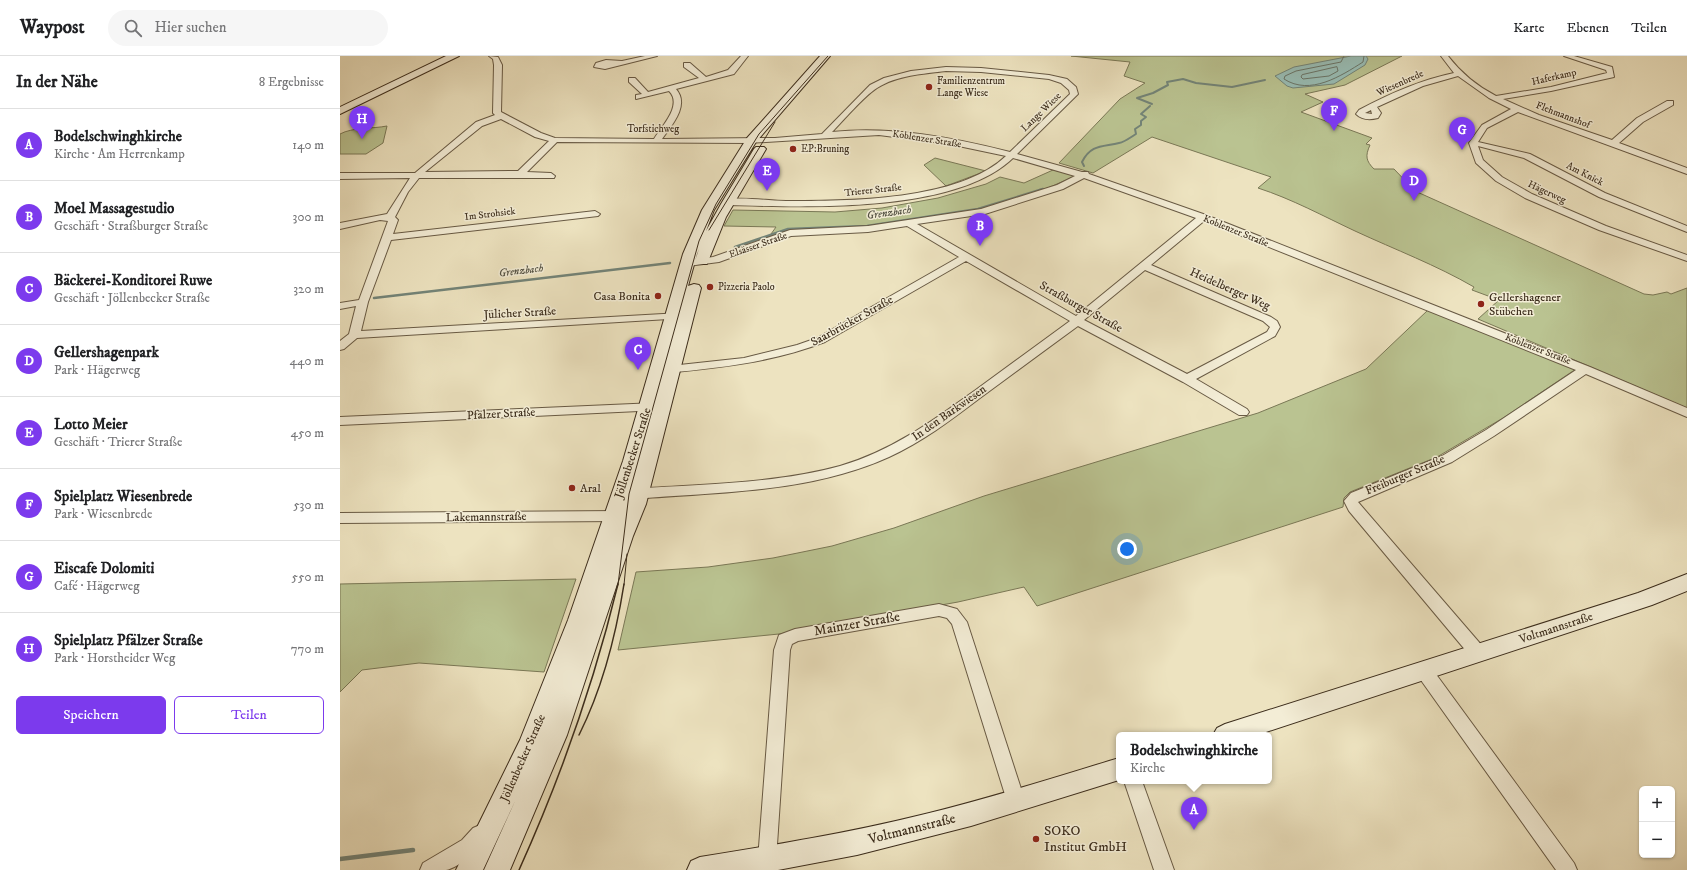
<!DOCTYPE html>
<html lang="de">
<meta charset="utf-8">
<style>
:root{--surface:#fff;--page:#f6f6f6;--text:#202124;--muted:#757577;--line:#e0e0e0;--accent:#7c3aed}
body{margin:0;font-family:"IM FELL DW Pica",serif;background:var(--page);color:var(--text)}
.controls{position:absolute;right:12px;bottom:12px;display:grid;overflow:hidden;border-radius:6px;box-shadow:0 1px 3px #0004}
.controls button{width:36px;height:36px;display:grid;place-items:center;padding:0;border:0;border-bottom:1px solid var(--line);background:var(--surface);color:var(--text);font:20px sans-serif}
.you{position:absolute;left:787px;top:493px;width:14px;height:14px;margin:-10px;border:3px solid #fff;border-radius:50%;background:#1a73e8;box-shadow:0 0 0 6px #1a73e833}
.badge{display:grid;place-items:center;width:26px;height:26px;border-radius:50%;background:var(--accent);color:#fff;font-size:13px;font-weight:700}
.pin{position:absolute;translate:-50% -33px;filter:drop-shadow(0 1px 2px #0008)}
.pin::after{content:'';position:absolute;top:21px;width:14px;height:12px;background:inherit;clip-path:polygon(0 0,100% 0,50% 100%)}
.popup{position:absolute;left:776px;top:676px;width:156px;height:52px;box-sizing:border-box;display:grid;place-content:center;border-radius:6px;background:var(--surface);filter:drop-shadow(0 1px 3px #0005);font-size:13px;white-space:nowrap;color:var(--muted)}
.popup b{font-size:15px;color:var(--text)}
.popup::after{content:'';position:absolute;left:50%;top:100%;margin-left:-8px;border:8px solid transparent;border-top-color:var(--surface)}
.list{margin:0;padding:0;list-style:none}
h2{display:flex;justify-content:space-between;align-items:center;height:52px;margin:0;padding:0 16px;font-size:17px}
h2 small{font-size:13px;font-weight:400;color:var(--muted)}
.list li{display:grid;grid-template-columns:26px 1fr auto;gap:12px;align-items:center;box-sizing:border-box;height:72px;padding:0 16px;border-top:1px solid var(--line)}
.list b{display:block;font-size:15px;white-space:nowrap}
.list p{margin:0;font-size:13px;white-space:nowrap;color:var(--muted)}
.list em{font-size:13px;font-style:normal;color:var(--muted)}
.actions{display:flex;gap:8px;padding:12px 16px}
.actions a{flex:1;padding:9px 0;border:1px solid var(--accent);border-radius:6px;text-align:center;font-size:14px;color:var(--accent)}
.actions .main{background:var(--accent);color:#fff}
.icon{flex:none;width:22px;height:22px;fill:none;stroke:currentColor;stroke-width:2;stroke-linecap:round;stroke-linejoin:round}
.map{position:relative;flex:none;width:1347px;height:814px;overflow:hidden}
header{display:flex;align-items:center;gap:24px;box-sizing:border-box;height:56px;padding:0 20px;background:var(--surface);border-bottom:1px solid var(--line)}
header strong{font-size:19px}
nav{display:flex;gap:22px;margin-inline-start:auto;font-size:14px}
.search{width:280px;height:36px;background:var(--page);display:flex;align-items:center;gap:10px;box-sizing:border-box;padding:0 14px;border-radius:22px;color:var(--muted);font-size:15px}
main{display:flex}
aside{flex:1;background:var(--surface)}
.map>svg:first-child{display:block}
.green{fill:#bac391;stroke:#7a7856}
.water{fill:#99beb6;stroke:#738478}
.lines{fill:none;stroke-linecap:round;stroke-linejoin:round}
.shore{stroke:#6a7568;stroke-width:1}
.stream-far2{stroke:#738478;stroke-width:2}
.stream-far1{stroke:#738478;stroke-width:2.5}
.stream{stroke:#738478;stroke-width:4.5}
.street-casing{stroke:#685a44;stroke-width:2}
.secondary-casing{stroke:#3b2c1b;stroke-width:2}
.street{fill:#f3edd6;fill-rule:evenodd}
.secondary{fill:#f3edd6;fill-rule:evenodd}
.tram-far1{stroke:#3b2c1b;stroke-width:1}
.tram{stroke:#3b2c1b;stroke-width:1.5}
.poi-dot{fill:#8f2418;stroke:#f3edd6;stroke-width:1.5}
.labels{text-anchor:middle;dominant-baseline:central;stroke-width:3;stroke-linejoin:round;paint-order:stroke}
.far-street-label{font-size:10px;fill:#3b2c1b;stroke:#f3edd6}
.far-poi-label{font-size:10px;fill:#3b2c1b;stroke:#f3edd6;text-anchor:start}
.far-water-label{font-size:11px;font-style:italic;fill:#525042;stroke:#f3edd6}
.street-label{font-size:12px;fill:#3b2c1b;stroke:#f3edd6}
.poi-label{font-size:12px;fill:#3b2c1b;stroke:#f3edd6;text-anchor:start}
.near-street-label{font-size:14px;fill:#3b2c1b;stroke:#f3edd6}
.near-poi-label{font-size:14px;fill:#3b2c1b;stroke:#f3edd6;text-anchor:start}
</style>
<header>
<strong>Waypost</strong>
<div class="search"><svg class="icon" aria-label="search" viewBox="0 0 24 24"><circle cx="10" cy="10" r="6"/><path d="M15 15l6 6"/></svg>Hier suchen</div>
<nav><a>Karte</a><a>Ebenen</a><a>Teilen</a></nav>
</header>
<main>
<aside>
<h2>In der Nähe<small>8 Ergebnisse</small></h2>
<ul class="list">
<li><span class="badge">A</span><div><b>Bodelschwinghkirche</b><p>Kirche · Am Herrenkamp</p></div><em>140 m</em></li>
<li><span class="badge">B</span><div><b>Moel Massagestudio</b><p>Geschäft · Straßburger Straße</p></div><em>300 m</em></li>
<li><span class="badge">C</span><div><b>Bäckerei-Konditorei Ruwe</b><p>Geschäft · Jöllenbecker Straße</p></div><em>320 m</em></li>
<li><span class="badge">D</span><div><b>Gellershagenpark</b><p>Park · Hägerweg</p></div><em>440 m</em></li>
<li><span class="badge">E</span><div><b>Lotto Meier</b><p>Geschäft · Trierer Straße</p></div><em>450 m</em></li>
<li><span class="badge">F</span><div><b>Spielplatz Wiesenbrede</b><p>Park · Wiesenbrede</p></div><em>530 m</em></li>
<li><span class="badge">G</span><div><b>Eiscafe Dolomiti</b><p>Café · Hägerweg</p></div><em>550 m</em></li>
<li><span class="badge">H</span><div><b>Spielplatz Pfälzer Straße</b><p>Park · Horstheider Weg</p></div><em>770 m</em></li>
</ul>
<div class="actions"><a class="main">Speichern</a><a>Teilen</a></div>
</aside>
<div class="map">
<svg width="1347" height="814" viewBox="0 0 1347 814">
<rect width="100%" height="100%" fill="#ede3c0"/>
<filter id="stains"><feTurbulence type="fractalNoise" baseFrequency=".005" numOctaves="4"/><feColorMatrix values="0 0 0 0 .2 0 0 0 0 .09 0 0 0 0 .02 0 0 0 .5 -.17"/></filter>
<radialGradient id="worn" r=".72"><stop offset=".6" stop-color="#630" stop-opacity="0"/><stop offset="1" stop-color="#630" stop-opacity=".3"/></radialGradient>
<path class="green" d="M731 0H1062L1005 29 965 38 983 46 961 56 1032 82 1026 88 1030 89C1025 100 1026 105 1034 113H1054L1075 135 1304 238 1313 239 1327 236 1331 238 1347 232V352L1138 263 1159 244 1132 234 1134 231C1096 209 1056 194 1015 175 983 160 952 143 918 132L931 121 812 81 753 117 719 107 780 43 805 27 784 20 790 6Z
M47 70 43 87 26 98H0V78C13 71 32 73 47 70Z
M595 102 646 115 606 130 584 109Z
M713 114 737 119C674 150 597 164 528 171 496 174 462 168 431 178L436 171 384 170 393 154 495 156 542 152 598 142 646 128 660 121 684 127Z
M1088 254 1236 313 1163 362 1097 401 1010 436 1004 442 1003 451 697 550 684 531 618 546 439 578 278 594 296 516 368 511 433 502 492 490 554 472 644 440 918 357 1026 313Z
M236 523 204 616 79 607 22 614 0 636V528Z"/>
<path class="water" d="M1011 0H1026L1028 3 1025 9 994 28 953 32 947 30 935 20 954 11Z"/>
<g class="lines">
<path class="shore" d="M1004 0 1001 6 956 15 945 20 944 23C970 40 1001 20 1023 6L1024 0
M997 11 998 15 989 20 963 23 961 21 962 19Z"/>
<path class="stream-far2" d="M812 48 797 42 813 37 828 29 827 26 843 23 856 27 892 31 925 24
M744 110 742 106C751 88 763 91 779 87 785 86 791 81 796 78L795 73 801 69V65L806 61 801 58 810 50
M699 134 704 133"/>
<path class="stream-far1" d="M395 191 448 173 527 170 638 153 703 133
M34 242 330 207"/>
<path class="stream" d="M0 803 73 794"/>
<defs>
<path id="street" d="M149 0 158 1 162 9 161 56 201 77 215 82 314 83C322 70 343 49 329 35L296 43V39L302 38 289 26V22H295L308 36 359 22 344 11V7H350L366 21 388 14 401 0H408L394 18 336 33C350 49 332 69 322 83L435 82 482 78 530 29 544 22 571 15 606 11 641 12 709 19 727 23 736 31 738 38 677 98 742 116H748L749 118 866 159 1250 311 1347 352V361L1246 318 1154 380 1112 406 1018 446 1144 592 1146 597 1144 602 1138 604 1132 602 1009 455 1004 445 1011 437 1102 400 1146 374 1236 314 864 165 811 209 931 261 937 265 940 271 935 280 856 323 907 353 909 356 907 359H899L843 326 738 270C705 294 673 318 640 342 611 364 582 386 549 401 469 437 379 436 293 443L288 441 286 438 288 435 293 433C362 428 434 428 500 410 552 395 594 364 637 333 668 310 699 288 730 265L626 205 485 286C433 306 380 312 325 317L321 315 319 313 321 311 404 302 457 289 477 282 619 201 567 170 528 176 451 180 379 206 348 210 343 207 344 205 373 201 450 174 528 170 641 153 717 129 735 120 673 102C615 158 465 151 388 149L383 146 385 144C400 140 429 145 446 145 508 145 619 145 666 100L609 88 539 79 408 87 217 86 187 116 211 117 215 120 214 122H79L68 136 55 161 58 164 53 178 255 155 260 158 258 160 51 184 28 246 21 275 341 257 346 260 345 262 17 282 4 293 0 294V285L9 278 16 250 0 253V247L19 244 48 165 40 164 0 173V167L47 158 70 122 0 123V117H75L136 66 155 59 153 57 154 9 153 3ZM606 15 641 16 709 23 721 27 729 34 730 38 670 96C612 81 552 70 492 76 504 64 523 41 537 32 557 19 583 18 606 15ZM161 63 195 81 209 85 178 115 85 116 142 70ZM744 122 856 162 736 260 577 168 645 158 723 133ZM805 214 923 265 930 271 927 276 847 318 744 264Z
M305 0H317L265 13 254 11 256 7 266 4 282 5Z
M1101 0H1108C1121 17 1137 30 1156 40L1211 31 1267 17 1266 14 1224 0H1234L1272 11 1274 21 1211 35 1163 43 1199 59 1272 84 1297 62 1327 45H1333V49L1303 66 1279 87 1347 112V118L1178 56 1147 72 1138 86 1190 98 1265 137 1347 170V176L1259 141 1184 102 1138 90 1143 104 1162 121 1192 138 1266 170 1347 199V205L1259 174 1185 142 1156 125 1136 107 1129 87 1142 69 1171 53 1149 42 1118 20 1083 30 1037 51 1041 57 1038 62C1030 64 1022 64 1016 58L1019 54C1049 38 1080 24 1114 17ZM1031 54 1032 58 1025 57Z
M316 347 320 348 322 351 320 354 0 369V361Z
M281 455 286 456 288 460 286 464 281 465 0 467V457Z
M599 548 617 553 627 566 685 745 682 751 676 754 670 751 667 745 612 568 607 562 599 560 458 585 452 588 450 594 436 804 434 811 427 813 420 811 418 804 434 594 439 579 455 573Z
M1084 608 1090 610 1234 807 1237 814H1216L1078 620 1076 615 1078 610Z
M784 725H802L834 814H814Z
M140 769 147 772 149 778C144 790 119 812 106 814 98 814 89 814 80 814L83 807 122 784 133 772Z"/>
<path id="secondary" d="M106 0H119L0 58V51Z
M480 0H490L416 86 374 154 366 175 381 148 414 93 416 91H424L426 93 386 161 367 208H357L355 205 359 193 357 198 348 230 354 228 359 229 361 232 306 448 293 480 227 679 170 814H144L176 743 143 814H116L180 684 228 564 283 405 343 198 362 154 407 82Z
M1347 518V535L1312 549 917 679H873L877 672 885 668 1298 537Z
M779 702V724L631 770 517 799 438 814H347L351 805 360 801C434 789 508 777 581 759 648 743 713 722 779 702Z"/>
</defs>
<use href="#street" class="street-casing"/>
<use href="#secondary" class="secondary-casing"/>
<use href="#street" class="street"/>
<use href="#secondary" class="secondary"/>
<path class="tram-far1" d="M369 174 435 66
M278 529 289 438 359 185 376 148 419 78 488 0
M284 529 287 498"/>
<path class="tram" d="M239 679C262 633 276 579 284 528
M179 814C221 721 254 627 278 528"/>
</g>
<g class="poi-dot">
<circle cx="589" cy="31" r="4"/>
<circle cx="453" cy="93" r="4"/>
<circle cx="370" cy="231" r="4"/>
<circle cx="318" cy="240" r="4"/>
<circle cx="1141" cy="248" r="4"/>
<circle cx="232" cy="432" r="4"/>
<circle cx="696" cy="783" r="4"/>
</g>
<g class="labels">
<g class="far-street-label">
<text transform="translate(1214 21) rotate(-13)">Haferkamp</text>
<text transform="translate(1060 27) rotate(-24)">Wiesenbrede</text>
<text transform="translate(701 56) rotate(-44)">Lange Wiese</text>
<text transform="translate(1223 59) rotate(21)">Flehmannshof</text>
<text x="313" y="73">Torfstichweg</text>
<text transform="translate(587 83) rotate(9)">Koblenzer Straße</text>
<text transform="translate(1245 118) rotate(27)">Am Knick</text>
<text transform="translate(533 134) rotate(-6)">Trierer Straße</text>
<text transform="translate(1207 136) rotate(25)">Hägerweg</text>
<text transform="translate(150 158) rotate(-7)">Im Strohsiek</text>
<text transform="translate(896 175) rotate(22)">Koblenzer Straße</text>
<text transform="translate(418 189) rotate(-19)">Elsässer Straße</text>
<text transform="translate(1198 293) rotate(21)">Koblenzer Straße</text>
</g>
<g class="far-poi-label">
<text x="597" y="25">Familienzentrum<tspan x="597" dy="12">Lange Wiese</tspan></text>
<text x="461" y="93">EP:Bruning</text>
<text x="378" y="231">Pizzeria Paolo</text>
</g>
<g class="far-water-label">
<text transform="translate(549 157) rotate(-8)">Grenzbach</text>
<text transform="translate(181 215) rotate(-7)">Grenzbach</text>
</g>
<g class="street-label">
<text transform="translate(890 233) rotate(24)">Heidelberger Weg</text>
<text transform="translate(741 251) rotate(29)">Straßburger Straße</text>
<text transform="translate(180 257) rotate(-3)">Jülicher Straße</text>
<text transform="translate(512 265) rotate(-29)">Saarbrücker Straße</text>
<text transform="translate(609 357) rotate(-35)">In den Barkwiesen</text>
<text transform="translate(161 358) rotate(-3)">Pfälzer Straße</text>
<text transform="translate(293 397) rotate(-72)">Jöllenbecker Straße</text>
<text transform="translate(1065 419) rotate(-23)">Freiburger Straße</text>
<text transform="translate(146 461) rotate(-1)">Lakemannstraße</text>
<text transform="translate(1216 572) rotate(-18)">Voltmannstraße</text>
<text transform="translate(183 702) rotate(-66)">Jöllenbecker Straße</text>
</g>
<g class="poi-label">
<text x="310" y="240" text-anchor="end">Casa Bonita</text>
<text x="1149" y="241">Gellershagener<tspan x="1149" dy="14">Stübchen</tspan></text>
<text x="240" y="432">Aral</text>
</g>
<g class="near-street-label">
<text transform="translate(517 568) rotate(-10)">Mainzer Straße</text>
<text transform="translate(572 773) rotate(-14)">Voltmannstraße</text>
</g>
<g class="near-poi-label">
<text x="704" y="775">SOKO<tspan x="704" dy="16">Institut GmbH</tspan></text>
</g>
</g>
<rect width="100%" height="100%" filter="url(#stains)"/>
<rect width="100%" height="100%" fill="url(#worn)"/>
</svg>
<div class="controls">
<button>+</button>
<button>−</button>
</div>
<div class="you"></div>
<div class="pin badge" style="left:854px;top:774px">A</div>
<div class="popup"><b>Bodelschwinghkirche</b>Kirche</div>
<div class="pin badge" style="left:640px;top:190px">B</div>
<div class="pin badge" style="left:298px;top:314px">C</div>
<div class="pin badge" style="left:1074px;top:145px">D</div>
<div class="pin badge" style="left:427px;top:135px">E</div>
<div class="pin badge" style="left:994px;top:75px">F</div>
<div class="pin badge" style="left:1122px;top:94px">G</div>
<div class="pin badge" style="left:22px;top:83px">H</div>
</div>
</main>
